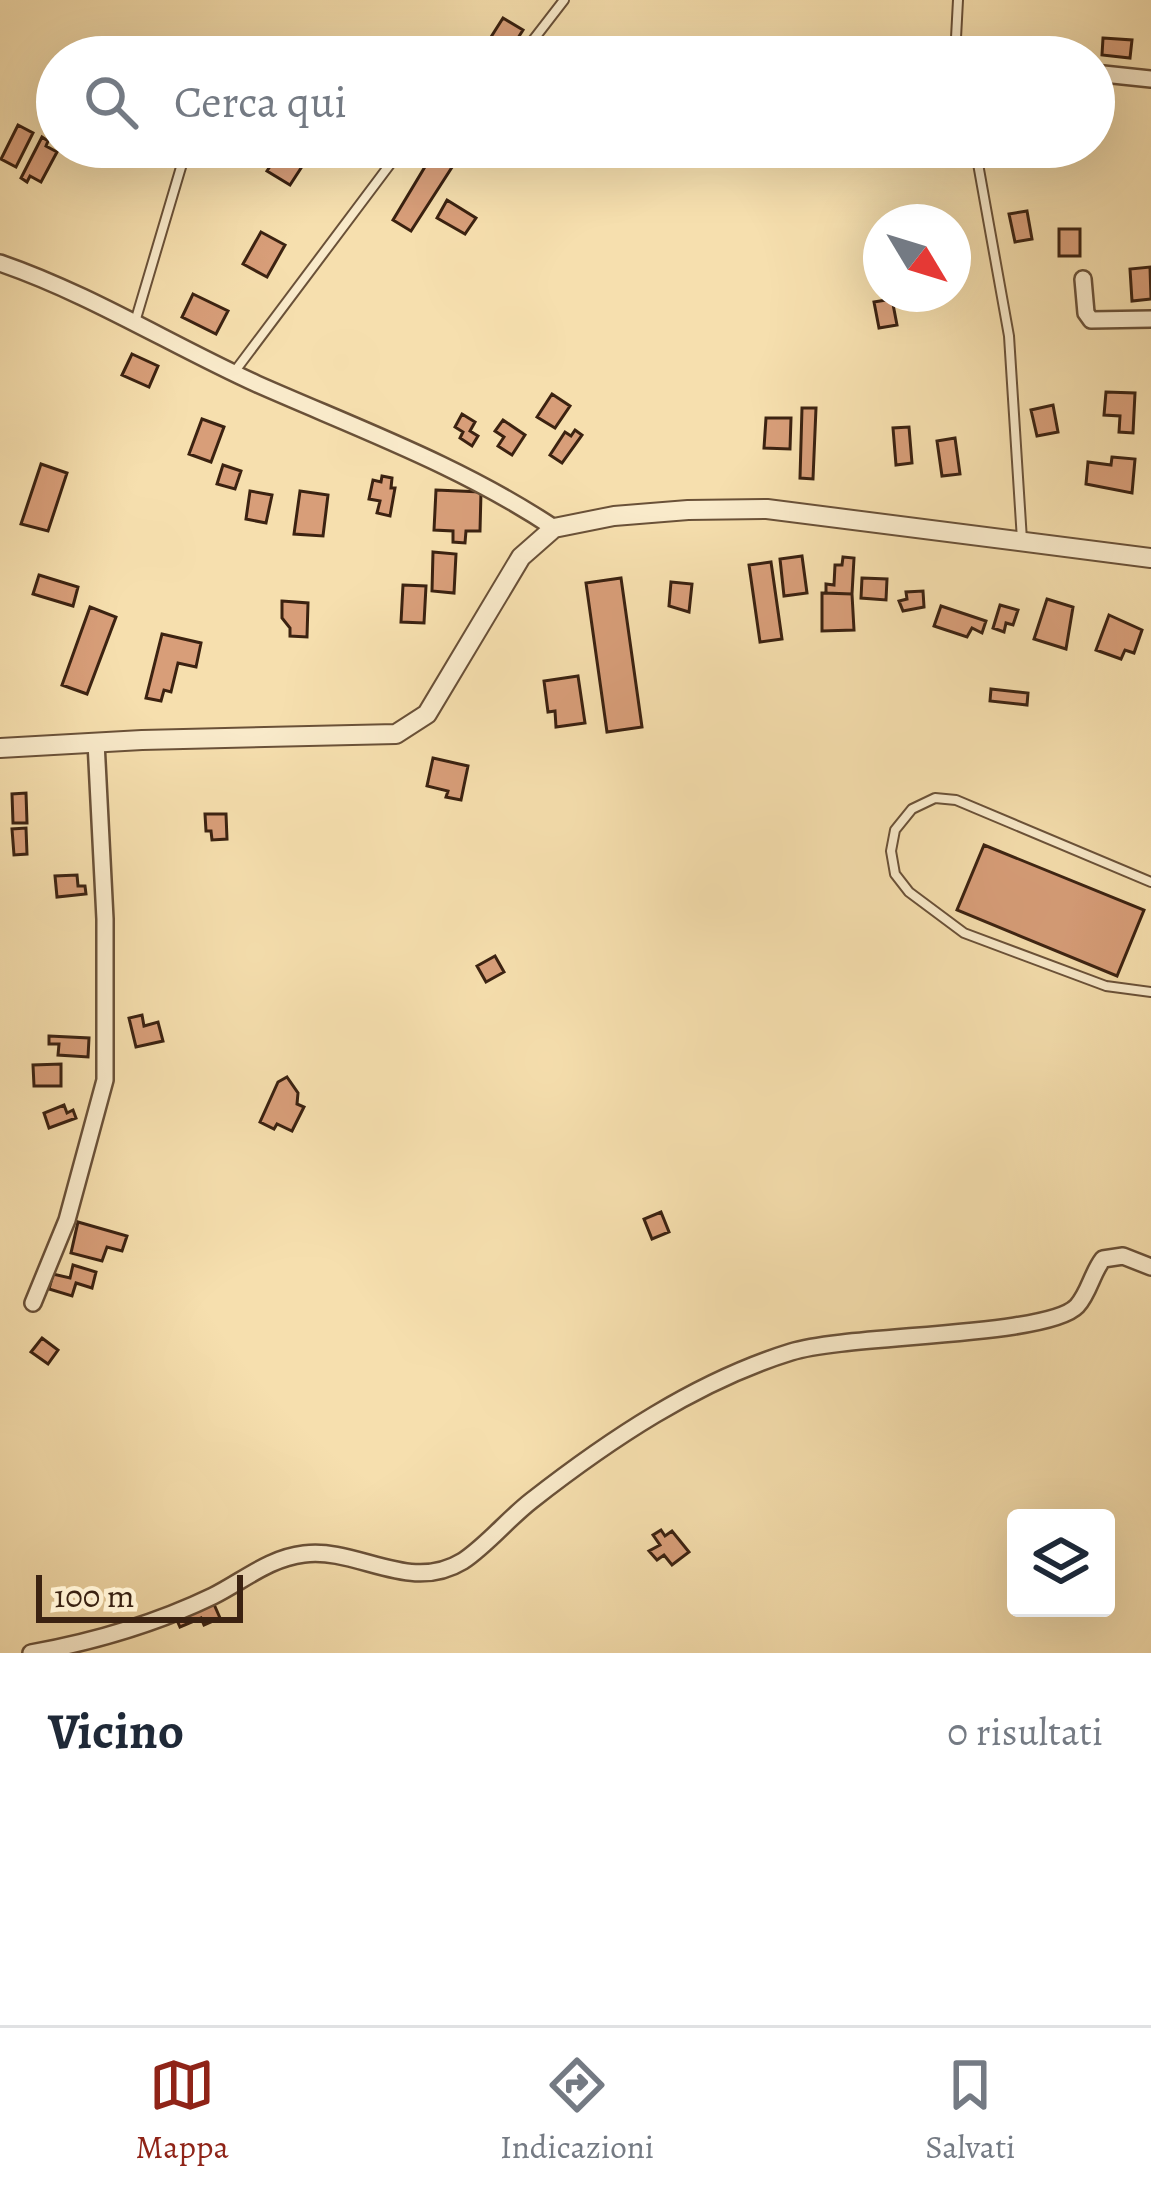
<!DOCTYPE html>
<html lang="it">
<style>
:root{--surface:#fff;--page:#f2f2f3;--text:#1f2937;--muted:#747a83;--line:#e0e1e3;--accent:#8f2418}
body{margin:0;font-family:Alegreya,serif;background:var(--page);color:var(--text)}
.controls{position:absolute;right:36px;bottom:36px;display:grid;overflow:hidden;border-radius:12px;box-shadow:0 12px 48px #0002}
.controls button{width:108px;height:108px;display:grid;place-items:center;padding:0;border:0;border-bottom:3px solid var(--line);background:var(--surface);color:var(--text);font:60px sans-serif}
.compass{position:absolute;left:863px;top:204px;width:108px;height:108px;border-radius:50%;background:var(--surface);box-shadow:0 12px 48px #0002;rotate:128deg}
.scale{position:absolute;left:36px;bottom:30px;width:207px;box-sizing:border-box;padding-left:12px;border:6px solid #3b2211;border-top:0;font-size:33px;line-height:42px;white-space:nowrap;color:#3b2211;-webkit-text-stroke:9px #f9eaca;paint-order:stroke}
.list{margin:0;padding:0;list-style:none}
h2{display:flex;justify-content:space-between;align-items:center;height:156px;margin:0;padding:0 48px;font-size:51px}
h2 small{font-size:39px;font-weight:400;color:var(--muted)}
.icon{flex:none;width:66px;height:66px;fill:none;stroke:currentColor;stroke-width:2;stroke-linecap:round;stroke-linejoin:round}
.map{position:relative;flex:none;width:1151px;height:1653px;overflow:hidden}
.search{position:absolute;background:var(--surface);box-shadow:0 12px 48px #0002;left:36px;right:36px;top:36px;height:132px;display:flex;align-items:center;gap:30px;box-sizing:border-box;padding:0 42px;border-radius:66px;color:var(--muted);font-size:45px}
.sheet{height:372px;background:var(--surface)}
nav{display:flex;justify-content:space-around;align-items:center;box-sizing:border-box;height:168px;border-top:3px solid var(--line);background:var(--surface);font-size:33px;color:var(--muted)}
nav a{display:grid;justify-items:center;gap:6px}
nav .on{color:var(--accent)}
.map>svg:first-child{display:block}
.building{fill:#d89e79;stroke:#3b2211;stroke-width:3}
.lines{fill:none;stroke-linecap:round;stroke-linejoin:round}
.service-casing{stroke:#6a5138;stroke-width:12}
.minor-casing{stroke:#6a5138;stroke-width:20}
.tertiary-casing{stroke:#6a5138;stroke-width:22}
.service{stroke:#f9eaca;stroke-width:8}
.minor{stroke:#f9eaca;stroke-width:15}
.tertiary{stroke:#f9eaca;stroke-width:18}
</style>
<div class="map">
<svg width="1151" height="1653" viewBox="0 0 1151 1653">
<rect width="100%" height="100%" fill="#f6dfae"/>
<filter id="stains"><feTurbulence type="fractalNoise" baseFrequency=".00167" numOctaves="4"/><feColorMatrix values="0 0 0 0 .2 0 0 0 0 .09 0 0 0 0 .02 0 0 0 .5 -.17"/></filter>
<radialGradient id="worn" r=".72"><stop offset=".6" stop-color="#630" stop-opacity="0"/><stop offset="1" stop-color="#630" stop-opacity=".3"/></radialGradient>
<path class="building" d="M503 18 523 30 511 49 491 37Z
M1103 38 1132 40 1130 58 1102 55Z
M18 125 33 133 16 167 1 159Z
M42 137 48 141 46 146 57 152 41 182 30 176 27 182 21 178Z
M419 147 435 152 438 147H465L411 231 393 220 426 165 411 153Z
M280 151 303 165 290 185 267 171Z
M447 200 476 218 465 234 437 218Z
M1027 211 1032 239 1015 242 1009 214Z
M1059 229H1080V256H1059Z
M261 232 285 245 267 277 243 264Z
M1150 267 1151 299 1132 301 1130 269Z
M193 294 228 311 216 334 182 317Z
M892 299 897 325 879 328 874 302Z
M132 354 158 366 149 387 122 375Z
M1106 392 1135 393 1133 433 1119 432 1120 416 1104 415Z
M552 394 570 406 555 428 537 417Z
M1053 405 1058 432 1037 436 1031 410Z
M802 408H816L813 479 800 478Z
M462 414 475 422 470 431 478 436 472 446 460 438 463 432 455 427Z
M766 418H791L790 449 764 448Z
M202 419 224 427 211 462 189 454Z
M503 420 525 435 512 455 498 446 504 437 495 431Z
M909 427 912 463 896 465 893 428Z
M575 430 582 435 562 463 550 455 565 432 571 436Z
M955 438 960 474 942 476 937 441Z
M1112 457 1135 459 1132 493 1086 484 1088 462 1111 465Z
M41 464 67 473 48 531 21 524Z
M223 465 241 471 235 489 217 484Z
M382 476 392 478 391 488H395L390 516 377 513 380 501 369 499 373 480 381 482Z
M436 490 481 492 480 531H466L465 543 453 542V531L434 530Z
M250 491 272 495 266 523 246 519Z
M300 491 328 495 323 536 294 534Z
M433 552 456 554 454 593 432 591Z
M802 556 807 593 784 596 780 559Z
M843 557 854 558 852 594 826 593V584L834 585 835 565H842Z
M771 562 782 639 760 642 749 565Z
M39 575 78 587 73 606 33 594Z
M621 578 642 727 607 732 586 583Z
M862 578 887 579 886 600 861 598Z
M671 582 692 584 689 612 669 606Z
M403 585 426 586 424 623 401 622Z
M923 591 924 607 903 611 899 601 907 599 906 592Z
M822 593 852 594 854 630 822 631Z
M1047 599 1073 607 1066 649 1034 639Z
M282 601 308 603 307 637 290 636V628L282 618Z
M1000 605 1018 610 1013 625 1006 623 1004 632 993 628Z
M941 606 986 621 982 633 972 628 967 637 934 626Z
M90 607 116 617 87 694 62 685Z
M1109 615 1142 630 1134 653 1125 650 1121 659 1096 650Z
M162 634 201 643 196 667 178 663 171 692 164 690 161 701 146 698Z
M578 676 585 723 556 727 555 711 548 712 544 681Z
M991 689 1028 693 1027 705 990 701Z
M433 758 468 766 461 800 446 797 448 791 427 786Z
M26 793 27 823H13L12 794Z
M205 814H226L227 839 212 840 211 831H206Z
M26 828 27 854 14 855 12 829Z
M984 845 1144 910 1117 976 957 910Z
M77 875 78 886H85L86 894 57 897 55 876Z
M495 956 504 972 486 982 477 966Z
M142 1015 144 1026 158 1022 163 1041 136 1047 129 1018Z
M49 1036 89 1038 88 1057 58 1055 59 1044H49Z
M61 1064V1086H34L33 1065Z
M287 1077 298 1093 297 1104 304 1107 292 1131 277 1124 274 1129 260 1122 278 1082Z
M64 1105 67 1113 73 1110 76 1118 49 1128 44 1113Z
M661 1212 669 1232 652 1239 644 1219Z
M78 1222 127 1236 122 1251 107 1247 102 1261 71 1253Z
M73 1265 96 1272 92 1288 76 1283 72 1296 49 1289 53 1274 70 1278Z
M42 1338 58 1350 48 1364 31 1352Z
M661 1530 665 1536 672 1531 689 1552 672 1565 664 1555 657 1560 649 1551 660 1545 653 1535Z
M213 1602 220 1618 204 1625 201 1618 180 1627 176 1618Z"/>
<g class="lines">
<defs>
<path id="service" d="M520 57 564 0
M955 57 958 0
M975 147 1009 336 1022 540
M135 322 187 147
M235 371 397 155 407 147
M1151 882 956 800 935 798 912 809 895 830 891 851 895 874 909 892 964 933 1106 986 1151 992"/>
<path id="minor" d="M1094 73 1151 79
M0 263C90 294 171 345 257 384 359 429 461 466 554 528
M1083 279 1086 313 1091 320 1151 319
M33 1303 67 1220 105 1080V919L96 742
M31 1653C92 1642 157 1623 213 1596 243 1581 269 1558 304 1554 358 1547 409 1594 463 1561 487 1545 508 1519 531 1501 609 1440 697 1381 791 1352 848 1334 1048 1337 1077 1306 1089 1293 1092 1273 1103 1259L1123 1256 1151 1267"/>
<path id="tertiary" d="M0 748 142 740 396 734 427 714 521 557 554 528 614 516 688 510 767 509 1151 558"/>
</defs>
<use href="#service" class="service-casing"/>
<use href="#minor" class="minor-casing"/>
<use href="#tertiary" class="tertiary-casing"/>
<use href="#service" class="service"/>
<use href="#minor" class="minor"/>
<use href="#tertiary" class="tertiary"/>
</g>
<rect width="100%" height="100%" filter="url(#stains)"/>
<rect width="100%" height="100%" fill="url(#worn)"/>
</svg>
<div class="controls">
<button><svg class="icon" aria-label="layers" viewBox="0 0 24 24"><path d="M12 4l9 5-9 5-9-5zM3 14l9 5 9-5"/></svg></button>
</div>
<svg class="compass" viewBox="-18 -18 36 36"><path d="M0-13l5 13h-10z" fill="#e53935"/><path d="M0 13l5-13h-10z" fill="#747a83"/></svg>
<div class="scale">100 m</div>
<div class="search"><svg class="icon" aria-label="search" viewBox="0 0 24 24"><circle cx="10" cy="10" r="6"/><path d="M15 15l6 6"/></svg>Cerca qui</div>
</div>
<section class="sheet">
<h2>Vicino<small>0 risultati</small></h2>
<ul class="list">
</ul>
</section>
<nav>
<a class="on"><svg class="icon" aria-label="map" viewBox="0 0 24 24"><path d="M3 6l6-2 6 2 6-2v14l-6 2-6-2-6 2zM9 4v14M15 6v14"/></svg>Mappa</a>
<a><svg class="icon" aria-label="directions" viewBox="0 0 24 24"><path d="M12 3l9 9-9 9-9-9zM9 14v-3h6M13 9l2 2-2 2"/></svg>Indicazioni</a>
<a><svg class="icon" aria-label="saved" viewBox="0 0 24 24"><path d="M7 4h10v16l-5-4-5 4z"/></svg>Salvati</a>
</nav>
